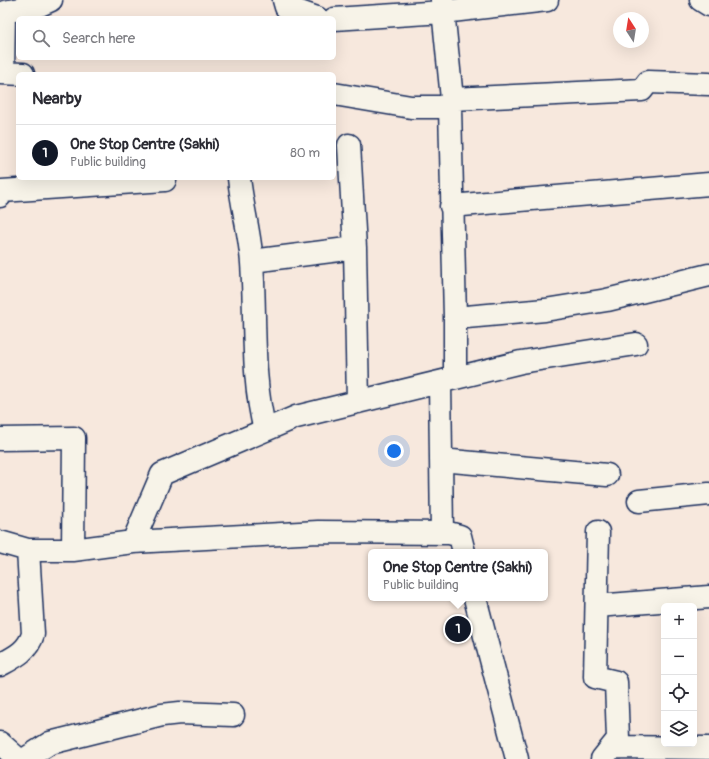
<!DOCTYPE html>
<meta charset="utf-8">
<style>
:root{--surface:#fff;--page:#f2f2f3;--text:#2b2b33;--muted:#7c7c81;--line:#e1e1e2;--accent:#111827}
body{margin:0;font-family:Pangolin,sans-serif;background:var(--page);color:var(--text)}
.controls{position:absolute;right:12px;bottom:12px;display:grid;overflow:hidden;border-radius:6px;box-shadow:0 4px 16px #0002}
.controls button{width:36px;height:36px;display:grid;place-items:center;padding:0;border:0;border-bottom:1px solid var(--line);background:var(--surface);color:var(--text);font:20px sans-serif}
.compass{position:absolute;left:613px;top:12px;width:36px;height:36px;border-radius:50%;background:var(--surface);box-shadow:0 4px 16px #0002;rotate:348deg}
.you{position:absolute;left:394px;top:451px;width:14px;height:14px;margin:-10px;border:3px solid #fff;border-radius:50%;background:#1a73e8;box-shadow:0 0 0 6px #1a73e833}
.badge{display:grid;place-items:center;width:26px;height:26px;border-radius:50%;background:var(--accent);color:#fff;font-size:13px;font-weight:700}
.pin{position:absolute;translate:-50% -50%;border:2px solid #fff;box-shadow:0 1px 4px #0006}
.popup{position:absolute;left:368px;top:549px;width:180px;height:52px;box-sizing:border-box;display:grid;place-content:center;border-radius:6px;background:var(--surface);filter:drop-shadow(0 1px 3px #0005);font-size:13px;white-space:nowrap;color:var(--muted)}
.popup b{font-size:15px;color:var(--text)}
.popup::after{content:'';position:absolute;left:50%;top:100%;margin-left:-8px;border:8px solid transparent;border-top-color:var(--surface)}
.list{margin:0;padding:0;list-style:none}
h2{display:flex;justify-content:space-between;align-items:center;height:52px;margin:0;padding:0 16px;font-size:17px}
h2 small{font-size:13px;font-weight:400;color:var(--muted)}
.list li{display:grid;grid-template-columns:26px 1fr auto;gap:12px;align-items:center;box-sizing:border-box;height:56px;padding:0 16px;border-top:1px solid var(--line)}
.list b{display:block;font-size:15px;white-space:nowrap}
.list p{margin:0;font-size:13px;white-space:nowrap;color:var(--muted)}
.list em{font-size:13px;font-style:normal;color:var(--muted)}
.icon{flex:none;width:22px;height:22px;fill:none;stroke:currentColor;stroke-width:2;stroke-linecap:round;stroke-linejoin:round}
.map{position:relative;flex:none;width:709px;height:759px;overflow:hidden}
.search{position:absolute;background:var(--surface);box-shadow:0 4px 16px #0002;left:16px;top:16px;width:320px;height:44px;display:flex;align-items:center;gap:10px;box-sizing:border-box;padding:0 14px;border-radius:6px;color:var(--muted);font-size:15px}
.panel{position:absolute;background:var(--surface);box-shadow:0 4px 16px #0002;left:16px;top:72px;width:320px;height:108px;border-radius:6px}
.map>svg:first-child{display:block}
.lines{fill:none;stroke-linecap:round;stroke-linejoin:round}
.minor-casing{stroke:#1b2f5e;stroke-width:25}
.minor{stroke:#f7f3e8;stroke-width:22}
</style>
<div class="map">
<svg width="709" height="759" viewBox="0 0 709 759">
<rect width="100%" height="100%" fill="#f7e8dd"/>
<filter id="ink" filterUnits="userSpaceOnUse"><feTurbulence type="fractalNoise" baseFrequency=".025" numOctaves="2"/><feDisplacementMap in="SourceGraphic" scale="8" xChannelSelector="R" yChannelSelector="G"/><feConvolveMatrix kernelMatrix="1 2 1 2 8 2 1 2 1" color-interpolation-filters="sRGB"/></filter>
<g filter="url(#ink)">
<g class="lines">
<defs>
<path id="minor" d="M284 0 286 7 317 18
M442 0 452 99
M701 0 709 5
M334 19 443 12 547 0
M0 73 23 74
M3 73 4 12 40 5 51 0
M334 94 411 107H450L452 99 642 90 648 82 709 84
M450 107 455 318V378
M349 145 355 248
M239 178C242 206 250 234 252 263 256 318 251 376 265 430
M0 196 2 191 165 180
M451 206 709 184
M252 261 355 248 358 402
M455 318 545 310 607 300 709 275
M440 382 442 533
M0 439 74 438 73 550
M441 460 607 475
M639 501 709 494
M598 532 595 677 616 682 618 739 602 759
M0 542 28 550H73L133 542 318 532 449 533 460 536 464 552
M133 542 162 474 296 417 521 362 636 344
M475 598 517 759
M597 606 709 597
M0 665C15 657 28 651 33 634L28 550
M0 743 18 759
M612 747 709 748
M25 759 50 743 162 715 180 713 233 715"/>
</defs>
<use href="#minor" class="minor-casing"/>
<use href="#minor" class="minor"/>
</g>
</g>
</svg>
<div class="controls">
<button>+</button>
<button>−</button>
<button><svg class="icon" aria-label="locate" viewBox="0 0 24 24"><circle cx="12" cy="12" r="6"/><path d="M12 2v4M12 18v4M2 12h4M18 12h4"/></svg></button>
<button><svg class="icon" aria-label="layers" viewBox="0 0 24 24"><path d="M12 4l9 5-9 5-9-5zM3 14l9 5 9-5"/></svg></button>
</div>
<svg class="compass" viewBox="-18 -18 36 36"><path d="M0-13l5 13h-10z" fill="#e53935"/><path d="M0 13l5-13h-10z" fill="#7c7c81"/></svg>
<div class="you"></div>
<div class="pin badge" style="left:458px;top:629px">1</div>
<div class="popup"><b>One Stop Centre (Sakhi)</b>Public building</div>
<div class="search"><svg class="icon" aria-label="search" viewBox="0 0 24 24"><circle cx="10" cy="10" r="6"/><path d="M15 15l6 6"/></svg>Search here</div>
<section class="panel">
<h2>Nearby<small></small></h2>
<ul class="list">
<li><span class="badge">1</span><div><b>One Stop Centre (Sakhi)</b><p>Public building</p></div><em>80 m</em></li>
</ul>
</section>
</div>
